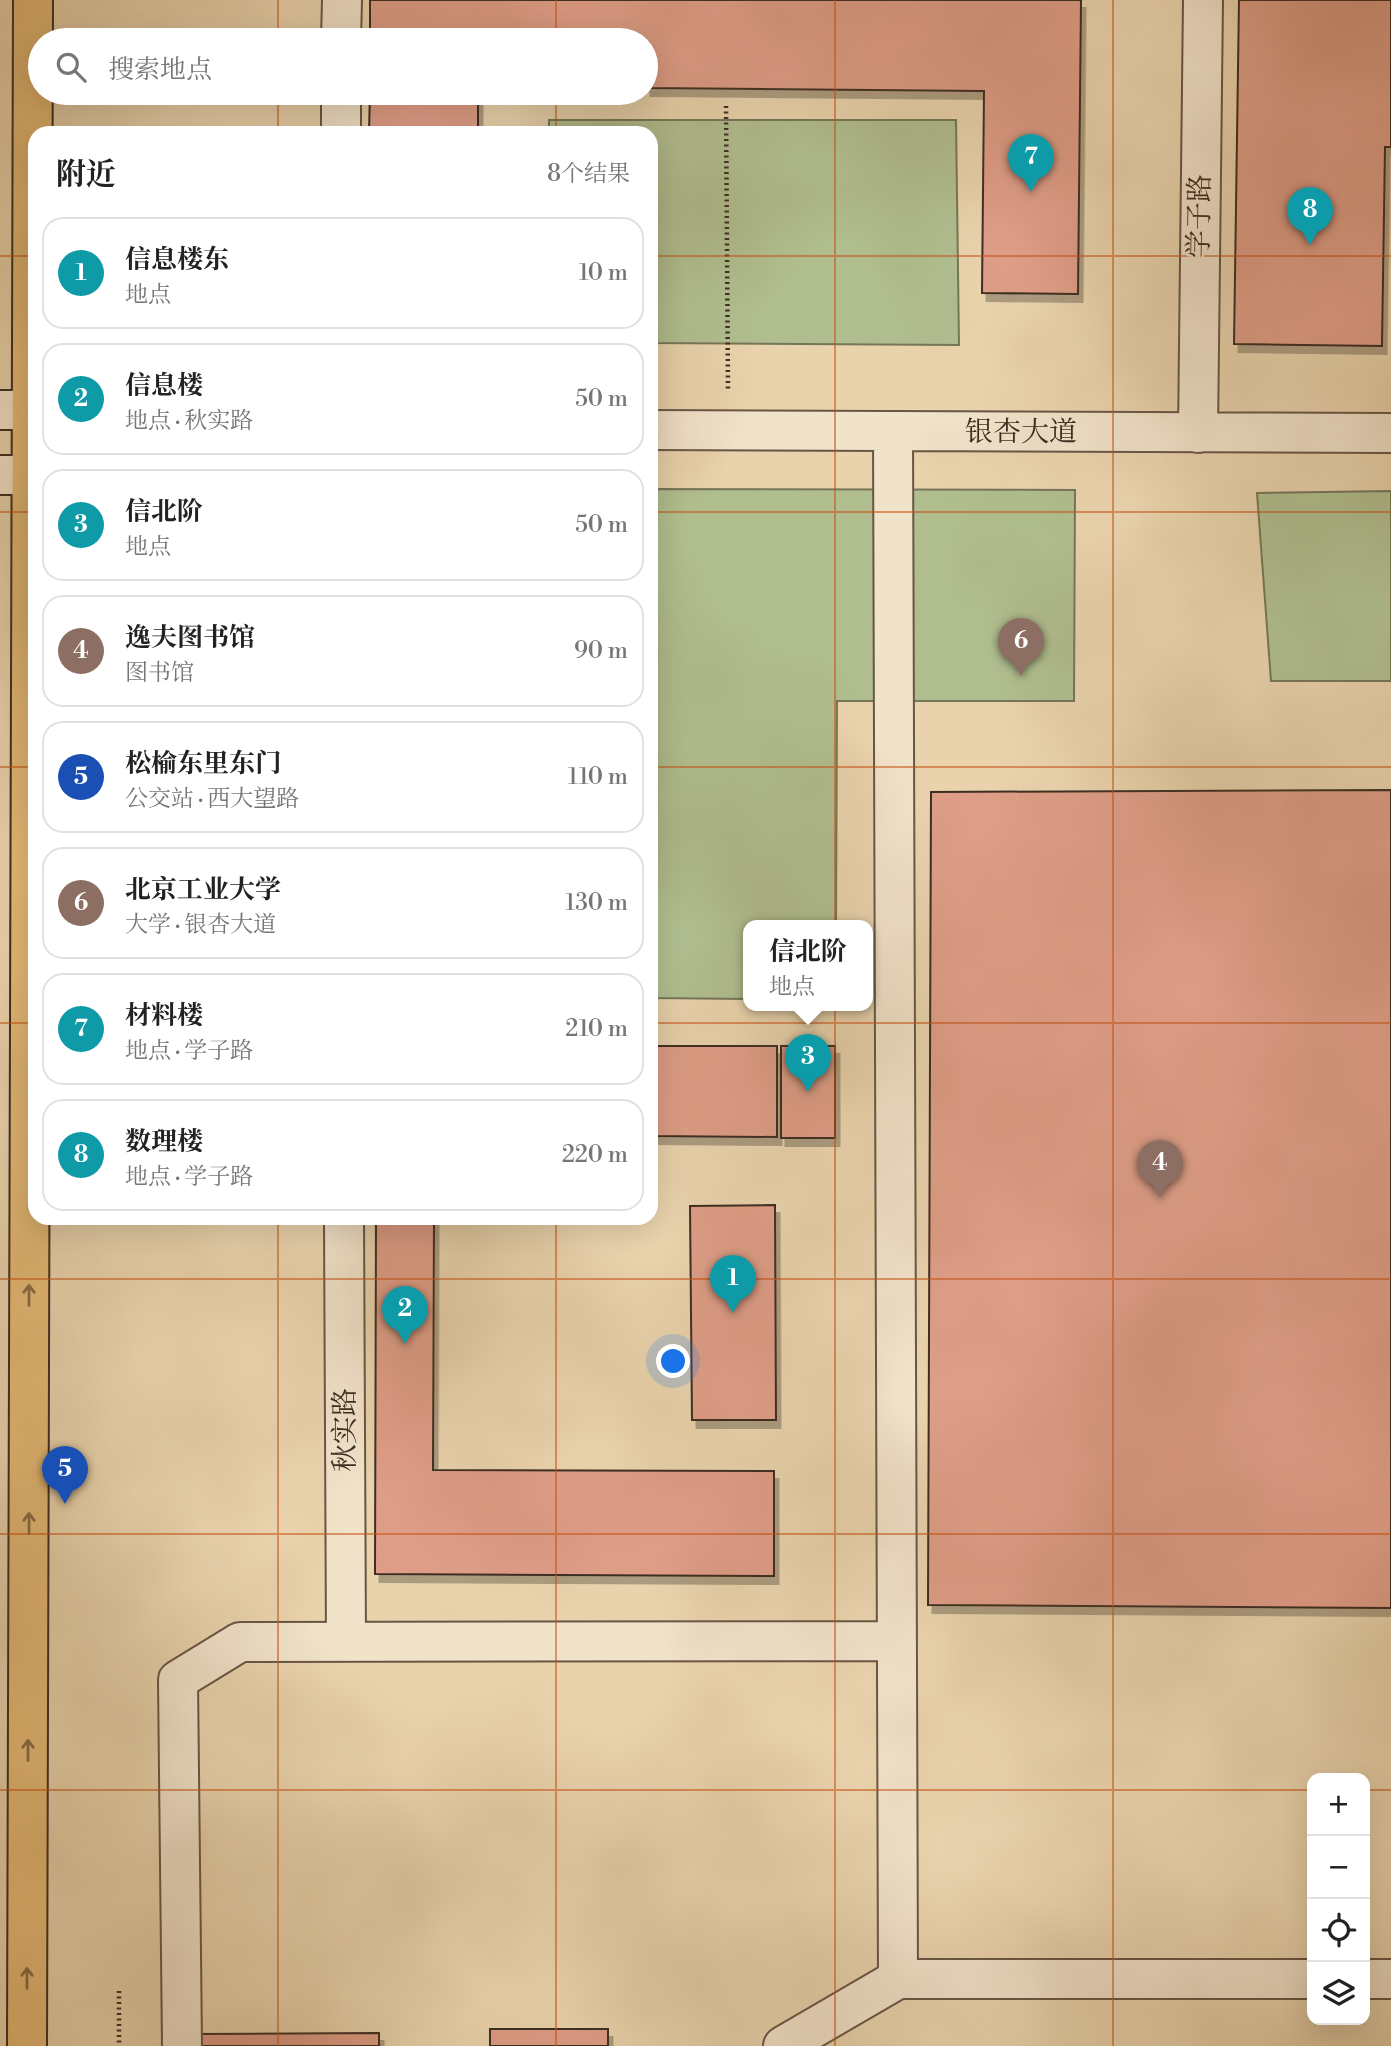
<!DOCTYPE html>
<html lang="zh">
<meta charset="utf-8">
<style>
:root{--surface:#fff;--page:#f2f2f2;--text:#222;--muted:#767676;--line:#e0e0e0;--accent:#0b8043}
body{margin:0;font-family:"Libre Bodoni","Noto Serif SC",serif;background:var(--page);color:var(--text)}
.controls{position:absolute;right:21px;bottom:21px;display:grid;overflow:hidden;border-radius:14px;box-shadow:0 7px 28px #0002}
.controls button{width:63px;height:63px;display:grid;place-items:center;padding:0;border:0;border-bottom:2px solid var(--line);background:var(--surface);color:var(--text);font:35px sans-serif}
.you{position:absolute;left:674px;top:1362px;width:24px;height:24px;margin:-18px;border:5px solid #fff;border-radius:50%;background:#1a73e8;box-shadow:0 0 0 10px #1a73e833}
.badge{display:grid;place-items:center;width:46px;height:46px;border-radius:50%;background:var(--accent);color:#fff;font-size:23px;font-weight:700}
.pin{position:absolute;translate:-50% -58px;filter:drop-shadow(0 2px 4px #0008)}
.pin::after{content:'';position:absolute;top:37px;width:24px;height:21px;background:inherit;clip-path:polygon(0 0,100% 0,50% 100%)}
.popup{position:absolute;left:743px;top:920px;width:130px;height:91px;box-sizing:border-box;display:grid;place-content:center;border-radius:14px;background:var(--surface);filter:drop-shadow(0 2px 5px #0005);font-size:23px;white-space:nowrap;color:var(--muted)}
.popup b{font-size:26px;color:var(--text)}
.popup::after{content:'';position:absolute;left:50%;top:100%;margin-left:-14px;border:14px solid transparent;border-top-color:var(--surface)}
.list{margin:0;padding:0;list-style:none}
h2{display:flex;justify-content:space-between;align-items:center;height:91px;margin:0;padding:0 28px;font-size:30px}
h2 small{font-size:23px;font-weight:400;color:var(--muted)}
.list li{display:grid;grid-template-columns:46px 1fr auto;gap:21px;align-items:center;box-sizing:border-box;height:112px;margin:0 14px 14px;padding:0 14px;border:2px solid var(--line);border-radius:21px}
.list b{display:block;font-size:26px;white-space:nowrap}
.list p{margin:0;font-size:23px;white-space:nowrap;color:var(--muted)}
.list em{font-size:23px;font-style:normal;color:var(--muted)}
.icon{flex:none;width:38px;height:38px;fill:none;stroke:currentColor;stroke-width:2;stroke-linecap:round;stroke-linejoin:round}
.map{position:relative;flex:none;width:1391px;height:2046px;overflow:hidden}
.search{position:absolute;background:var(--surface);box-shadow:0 7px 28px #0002;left:28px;top:28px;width:630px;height:77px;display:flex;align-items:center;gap:18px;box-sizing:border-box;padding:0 24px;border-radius:38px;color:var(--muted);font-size:26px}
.panel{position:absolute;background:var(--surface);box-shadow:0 7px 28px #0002;left:28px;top:126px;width:630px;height:1099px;border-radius:21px}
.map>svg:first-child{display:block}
.green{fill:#b0be8f;stroke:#767658;stroke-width:2}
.building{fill:#de9d87;stroke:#3d2d21;stroke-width:2;filter:url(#shadow)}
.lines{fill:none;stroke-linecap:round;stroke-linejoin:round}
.street-casing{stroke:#685644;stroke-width:42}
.secondary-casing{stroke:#3d2d21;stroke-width:42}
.primary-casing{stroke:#3d2d21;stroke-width:42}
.path{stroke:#3d2d21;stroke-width:4.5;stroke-dasharray:2 3.5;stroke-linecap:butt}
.street{stroke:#f1e2ca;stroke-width:38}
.secondary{stroke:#f1e2ca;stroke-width:38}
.primary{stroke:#e4ba76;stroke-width:38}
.oneway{stroke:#886c47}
.grid{fill:none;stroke:#c65010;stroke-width:2;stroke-opacity:0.55}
.labels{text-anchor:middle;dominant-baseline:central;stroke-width:5;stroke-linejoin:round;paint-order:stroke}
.street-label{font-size:28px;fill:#3d2d21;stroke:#f1e2ca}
</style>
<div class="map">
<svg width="1391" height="2046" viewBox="0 0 1391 2046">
<defs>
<filter id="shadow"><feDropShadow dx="4.5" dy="8" stdDeviation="0" flood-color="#0004"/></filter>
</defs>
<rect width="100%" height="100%" fill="#e9d3ad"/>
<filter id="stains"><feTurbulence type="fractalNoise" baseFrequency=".00286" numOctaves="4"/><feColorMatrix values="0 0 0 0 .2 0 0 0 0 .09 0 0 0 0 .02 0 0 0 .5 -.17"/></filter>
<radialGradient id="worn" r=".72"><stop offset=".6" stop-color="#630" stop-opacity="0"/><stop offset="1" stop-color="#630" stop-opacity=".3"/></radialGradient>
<path class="green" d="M549 120H956L959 345 651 343V133H549Z
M651 489 1075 490 1074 701H837L836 926H748V999L651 998Z
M1391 491V681H1271L1257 493Z"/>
<path class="building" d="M370 0H1081L1078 294 982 293 984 91 646 88V40H370Z
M1239 0H1391V147H1385L1382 346 1234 344Z
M370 93H478V133H369Z
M1391 790V1608L928 1605 931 792Z
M651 1046H777V1137L651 1136Z
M781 1046H835V1138H781Z
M775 1205 776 1420H692L690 1206Z
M376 1218H434L433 1470 774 1471V1576L375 1574Z
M490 2029H608V2046H490Z
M379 2033V2046H198V2034Z"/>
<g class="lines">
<defs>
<path id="street" d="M341 40 342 0
M341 133V93
M651 430 1391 433
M893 431 898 1979
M1198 433 1203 0
M344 1218 346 1642
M1365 1979H1391
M182 2046 178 1680 240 1642 897 1641
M783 2046 898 1979H1312"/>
<path id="secondary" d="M0 410H31
M0 475H31"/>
<path id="primary" d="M27 2046 33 0"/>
</defs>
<use href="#street" class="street-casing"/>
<use href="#secondary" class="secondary-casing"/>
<use href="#primary" class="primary-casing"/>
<path class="path" d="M726 106 728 392
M119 1991V2046"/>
<use href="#street" class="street"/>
<use href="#secondary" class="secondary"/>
<use href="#primary" class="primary"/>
</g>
<defs><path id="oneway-shaft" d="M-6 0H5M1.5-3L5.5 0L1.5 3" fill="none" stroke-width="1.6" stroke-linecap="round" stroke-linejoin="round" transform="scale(1.75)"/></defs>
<g class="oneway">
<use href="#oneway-shaft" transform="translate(29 1295) rotate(-90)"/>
<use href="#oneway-shaft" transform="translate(29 1523) rotate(-90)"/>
<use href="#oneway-shaft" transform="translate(28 1750) rotate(-90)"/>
<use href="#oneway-shaft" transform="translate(27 1978) rotate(-90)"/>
</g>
<path class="grid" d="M278 0V40M556 0V40M835 0V2046M1113 0V2046M278 93V133M556 93V133M0 256H35M651 256H1391M0 512H35M651 512H1391M0 767H35M651 767H1391M0 1023H35M651 1023H1391M278 1218V2046M556 1218V2046M0 1279H1391M0 1534H1391M0 1790H1312M1365 1790H1391"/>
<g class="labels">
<g class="street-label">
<text transform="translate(1200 216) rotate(-89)">学子路</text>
<text x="1021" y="432">银杏大道</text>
<text transform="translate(345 1430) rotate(-90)">秋实路</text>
</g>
</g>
<rect width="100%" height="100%" filter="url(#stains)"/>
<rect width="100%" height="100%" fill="url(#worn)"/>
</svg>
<div class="controls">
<button>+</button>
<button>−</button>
<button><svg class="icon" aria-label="locate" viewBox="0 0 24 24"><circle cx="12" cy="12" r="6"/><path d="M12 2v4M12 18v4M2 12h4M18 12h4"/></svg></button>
<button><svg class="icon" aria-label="layers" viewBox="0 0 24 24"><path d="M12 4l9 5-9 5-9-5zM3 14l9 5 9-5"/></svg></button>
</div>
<div class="you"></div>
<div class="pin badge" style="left:733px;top:1313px;background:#0f9aa8">1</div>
<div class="pin badge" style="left:405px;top:1344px;background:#0f9aa8">2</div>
<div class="pin badge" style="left:808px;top:1092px;background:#0f9aa8">3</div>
<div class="popup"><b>信北阶</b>地点</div>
<div class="pin badge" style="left:1160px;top:1198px;background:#8d6e63">4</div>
<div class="pin badge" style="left:65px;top:1504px;background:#1a4fb4">5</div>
<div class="pin badge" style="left:1021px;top:676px;background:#8d6e63">6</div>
<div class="pin badge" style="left:1031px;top:192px;background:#0f9aa8">7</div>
<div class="pin badge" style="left:1310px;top:245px;background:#0f9aa8">8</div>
<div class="search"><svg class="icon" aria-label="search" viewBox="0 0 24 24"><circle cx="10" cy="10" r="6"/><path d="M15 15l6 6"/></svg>搜索地点</div>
<section class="panel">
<h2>附近<small>8个结果</small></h2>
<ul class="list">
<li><span class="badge" style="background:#0f9aa8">1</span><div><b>信息楼东</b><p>地点</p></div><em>10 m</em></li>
<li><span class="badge" style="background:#0f9aa8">2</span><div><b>信息楼</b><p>地点 · 秋实路</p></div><em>50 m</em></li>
<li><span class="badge" style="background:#0f9aa8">3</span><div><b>信北阶</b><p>地点</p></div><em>50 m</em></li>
<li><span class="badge" style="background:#8d6e63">4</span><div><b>逸夫图书馆</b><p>图书馆</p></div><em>90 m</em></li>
<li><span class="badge" style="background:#1a4fb4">5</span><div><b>松榆东里东门</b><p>公交站 · 西大望路</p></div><em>110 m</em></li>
<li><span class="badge" style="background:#8d6e63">6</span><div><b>北京工业大学</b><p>大学 · 银杏大道</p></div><em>130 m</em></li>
<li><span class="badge" style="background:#0f9aa8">7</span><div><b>材料楼</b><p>地点 · 学子路</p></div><em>210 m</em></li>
<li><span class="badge" style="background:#0f9aa8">8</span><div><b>数理楼</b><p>地点 · 学子路</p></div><em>220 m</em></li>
</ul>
</section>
</div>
